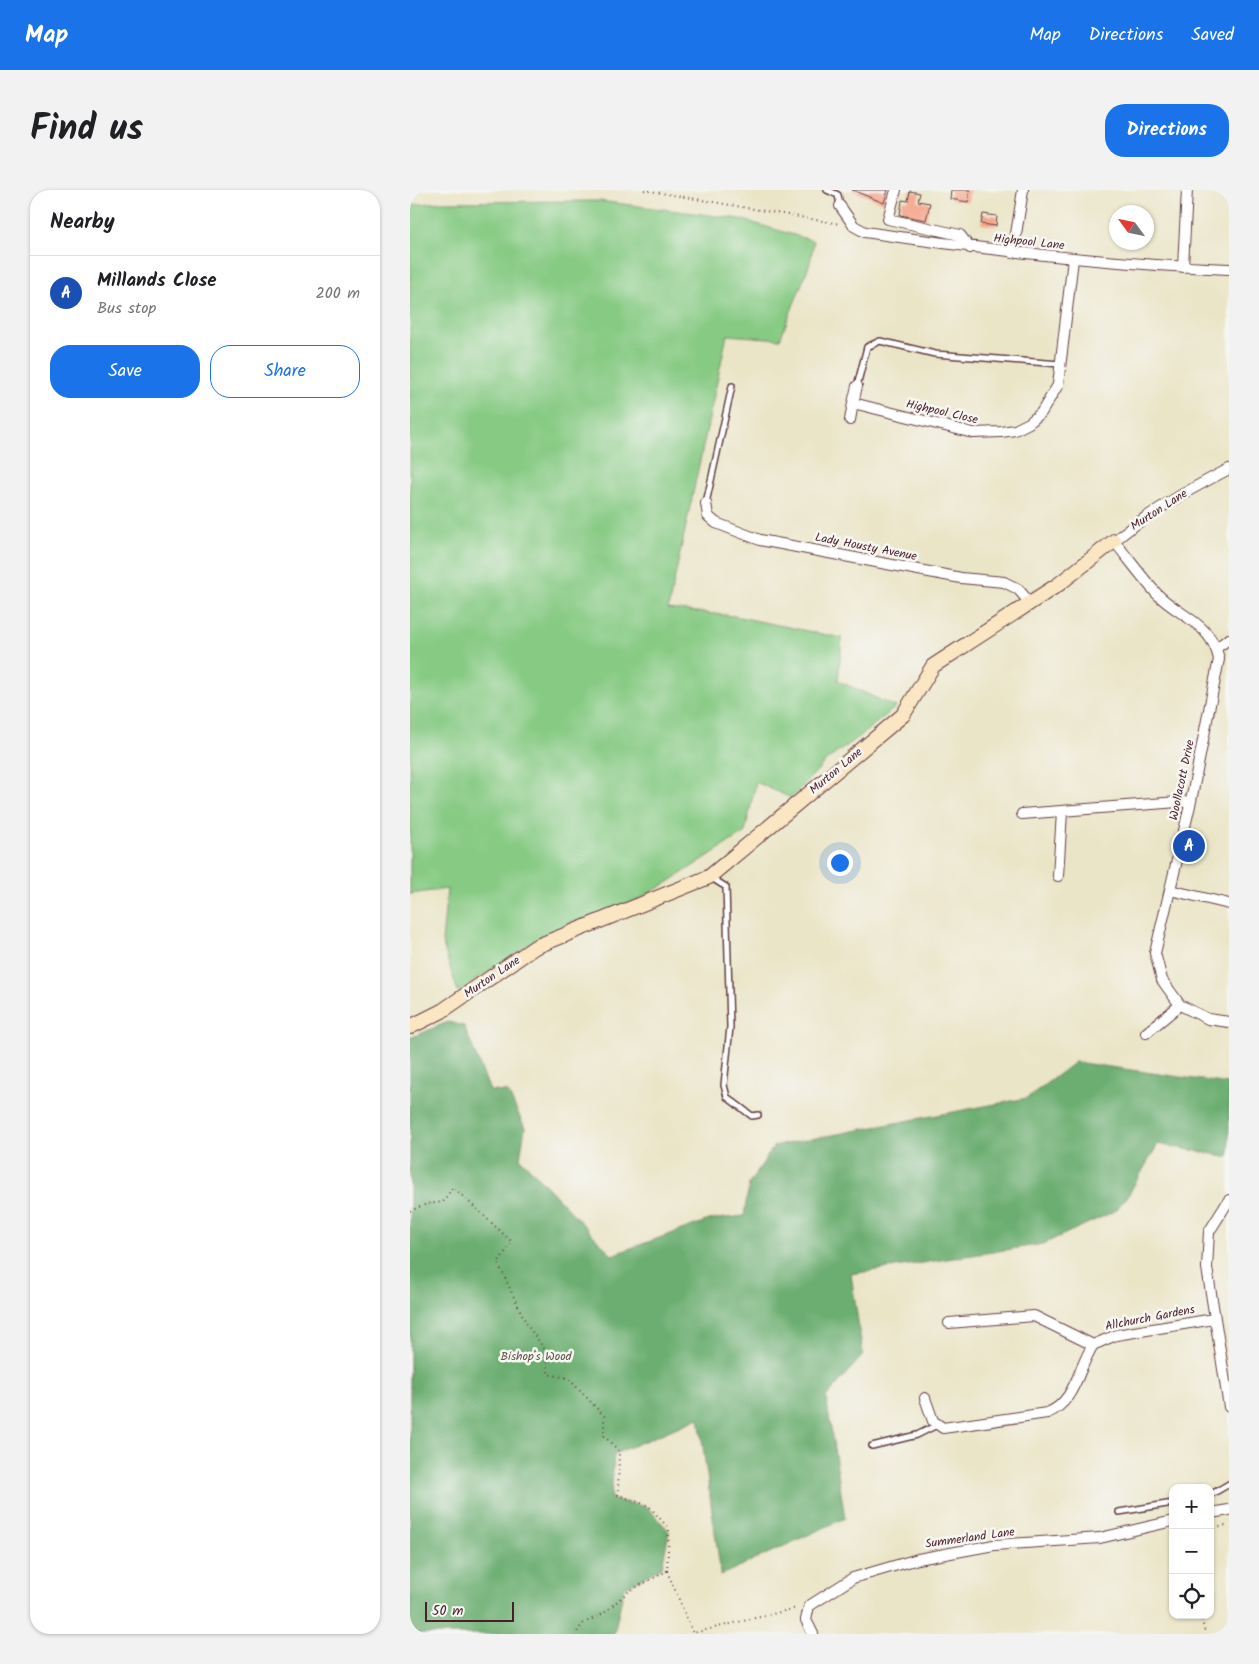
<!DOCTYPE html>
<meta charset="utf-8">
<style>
:root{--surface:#fff;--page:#f2f2f2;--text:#202124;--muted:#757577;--line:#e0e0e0;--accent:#1a73e8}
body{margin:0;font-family:Kalam,sans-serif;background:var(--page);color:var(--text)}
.controls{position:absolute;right:15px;bottom:15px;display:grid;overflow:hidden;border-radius:10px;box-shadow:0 1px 4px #0004}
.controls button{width:45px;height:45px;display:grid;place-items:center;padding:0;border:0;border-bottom:1px solid var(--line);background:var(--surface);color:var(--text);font:25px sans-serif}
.compass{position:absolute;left:699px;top:15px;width:45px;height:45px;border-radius:50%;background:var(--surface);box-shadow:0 1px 4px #0004;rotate:303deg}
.scale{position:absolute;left:15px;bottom:12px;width:89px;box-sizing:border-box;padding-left:5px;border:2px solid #4a1f2b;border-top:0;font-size:14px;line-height:18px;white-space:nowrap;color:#4a1f2b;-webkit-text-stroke:4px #f6f6f2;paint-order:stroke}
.you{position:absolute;left:429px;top:672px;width:18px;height:18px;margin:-12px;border:4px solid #fff;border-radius:50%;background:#1a73e8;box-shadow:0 0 0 8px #1a73e833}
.badge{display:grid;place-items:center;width:32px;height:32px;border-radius:50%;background:var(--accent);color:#fff;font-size:16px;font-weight:700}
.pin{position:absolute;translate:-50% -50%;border:2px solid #fff;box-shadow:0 1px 5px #0006}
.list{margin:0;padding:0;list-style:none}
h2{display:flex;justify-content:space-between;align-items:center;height:65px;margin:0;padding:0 20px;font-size:21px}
h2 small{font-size:16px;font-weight:400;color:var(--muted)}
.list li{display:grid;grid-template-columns:32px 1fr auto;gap:15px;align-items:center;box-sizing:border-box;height:75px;padding:0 20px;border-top:1px solid var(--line)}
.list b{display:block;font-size:19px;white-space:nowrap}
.list p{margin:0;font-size:16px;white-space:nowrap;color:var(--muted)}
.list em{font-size:16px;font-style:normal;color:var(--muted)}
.actions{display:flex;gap:10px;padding:15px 20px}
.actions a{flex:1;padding:11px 0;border:1px solid var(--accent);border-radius:20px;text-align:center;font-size:18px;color:var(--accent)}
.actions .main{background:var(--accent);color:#fff}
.icon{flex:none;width:28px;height:28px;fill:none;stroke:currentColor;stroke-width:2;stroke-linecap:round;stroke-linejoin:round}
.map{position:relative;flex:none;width:819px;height:1444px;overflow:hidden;border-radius:20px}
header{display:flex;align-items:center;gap:30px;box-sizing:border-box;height:70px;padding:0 25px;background:var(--accent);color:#fff}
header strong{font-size:24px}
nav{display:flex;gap:28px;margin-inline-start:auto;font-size:18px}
.intro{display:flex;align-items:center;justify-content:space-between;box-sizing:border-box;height:120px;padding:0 30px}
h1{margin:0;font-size:35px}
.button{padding:12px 22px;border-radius:20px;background:var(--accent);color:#fff;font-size:18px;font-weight:700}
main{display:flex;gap:30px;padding:0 30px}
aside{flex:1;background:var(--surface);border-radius:20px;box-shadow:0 1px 4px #0004}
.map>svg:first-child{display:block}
.green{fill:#86ca83;stroke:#687457}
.forest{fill:#6cae71;stroke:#5b664e}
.building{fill:#f5a58c}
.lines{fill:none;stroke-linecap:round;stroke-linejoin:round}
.lane-casing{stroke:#623d43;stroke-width:8}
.street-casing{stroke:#623d43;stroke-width:12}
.secondary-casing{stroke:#623d43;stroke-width:16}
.path{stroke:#623d43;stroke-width:2;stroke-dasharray:1 4;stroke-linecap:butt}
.lane{stroke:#fff;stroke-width:5}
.street{stroke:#fff;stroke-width:10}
.secondary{stroke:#fbe6c3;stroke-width:14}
.labels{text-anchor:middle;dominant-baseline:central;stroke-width:5;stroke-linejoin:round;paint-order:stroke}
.street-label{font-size:12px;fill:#4a1f2b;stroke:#f6f6f2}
.park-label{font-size:12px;fill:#5c5245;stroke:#f6f6f2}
</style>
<header>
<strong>Map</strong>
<nav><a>Map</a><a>Directions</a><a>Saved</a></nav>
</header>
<div class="intro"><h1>Find us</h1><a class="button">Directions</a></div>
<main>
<aside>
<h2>Nearby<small></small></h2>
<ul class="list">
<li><span class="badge" style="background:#1a4fb4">A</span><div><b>Millands Close</b><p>Bus stop</p></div><em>200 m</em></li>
</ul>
<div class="actions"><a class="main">Save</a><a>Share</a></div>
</aside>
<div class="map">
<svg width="819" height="1444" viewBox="0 0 819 1444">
<rect width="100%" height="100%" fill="#f6f6f2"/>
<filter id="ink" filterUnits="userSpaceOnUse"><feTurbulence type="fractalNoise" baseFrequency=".02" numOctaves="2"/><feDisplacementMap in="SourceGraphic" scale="10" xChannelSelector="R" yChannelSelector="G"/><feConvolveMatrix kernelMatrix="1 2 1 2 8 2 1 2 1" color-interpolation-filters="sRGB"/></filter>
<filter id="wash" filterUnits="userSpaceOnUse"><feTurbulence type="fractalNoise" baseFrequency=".0096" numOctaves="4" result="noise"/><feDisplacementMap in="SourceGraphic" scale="20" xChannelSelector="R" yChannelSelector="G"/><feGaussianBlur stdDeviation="1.12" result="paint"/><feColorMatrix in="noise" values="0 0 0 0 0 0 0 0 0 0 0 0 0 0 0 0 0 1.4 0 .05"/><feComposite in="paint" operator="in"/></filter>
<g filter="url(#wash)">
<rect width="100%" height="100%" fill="#ebe5c8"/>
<path class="green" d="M189 11 330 29 404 51 400 73 370 149 317 145 258 419 324 426 432 448 428 491 486 517 449 547 418 569 381 608 346 592 335 642 257 693 227 710 162 734 121 753 48 802 32 752 37 699 0 704V15L30 12Z"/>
<path class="forest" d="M38 832 54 836 80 901 98 902 115 938 110 968 202 1065 299 1030 334 1026 339 994 364 956 617 908 665 872 819 894V967L748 954 717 1007 705 1021 633 1054 441 1084 453 1165 416 1207 435 1328 311 1385 289 1228 204 1264 201 1309 237 1317 259 1341 252 1377 214 1398 204 1444H0V848Z"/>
<g id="blocks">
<path class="building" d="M442 0H478L474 13Z
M541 0H560L558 12 540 9Z
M500 1 510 3 508 11 520 13 516 30 490 25 492 10 498 11Z
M573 24 587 26 586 36 571 34Z"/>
</g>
</g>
<g filter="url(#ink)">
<use href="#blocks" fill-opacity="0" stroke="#623d43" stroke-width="1"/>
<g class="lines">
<defs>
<path id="lane" d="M417 0 428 5 430 16
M447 196 457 157 470 151 525 164 650 174
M296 313 322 196
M300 687 316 697 320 837 314 895 317 907 342 926 348 925
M462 1256 507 1245 527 1235
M800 1305 819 1294
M709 1322 763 1313"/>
<path id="street" d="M486 0 478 29 550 45 560 58
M430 16 444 36 455 42C576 60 697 74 819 79
M603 63 613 0
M773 77 777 0
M447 196 443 213 563 243 591 242 605 240 619 233 631 223 648 195 663 69
M440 230 443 213
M819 279C778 300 739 322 704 351 718 368 731 386 746 403 769 427 801 432 809 469L781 611 745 763 752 790 770 815 798 829 819 832
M296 313 298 326 306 333 350 350 551 388 594 392 608 399 620 413
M806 458 819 449
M612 624 781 611
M648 686 652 622
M760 700 819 714
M736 843 770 815
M819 1010 799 1042 797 1078 819 1217
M539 1133 624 1126 683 1155 706 1145 804 1129
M515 1208 523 1231 533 1238 637 1223C665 1213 668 1178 683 1155
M800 1323 819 1320
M403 1444 396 1430 399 1416 443 1388 508 1369 584 1355 690 1348 763 1331"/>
<path id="secondary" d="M0 837 32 821 125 757 299 687 493 525 523 476 649 394 704 351"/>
</defs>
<use href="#lane" class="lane-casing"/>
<use href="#street" class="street-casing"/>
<use href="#secondary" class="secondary-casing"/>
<path class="path" d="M234 0 430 34
M0 1021 17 1014 33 1012 43 997 102 1052 88 1073 117 1135 138 1164V1184L158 1188 194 1226V1246L209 1261 208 1305 239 1316 259 1339 257 1381 219 1401 194 1423 172 1434 166 1444
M800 1340 819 1334
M257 1381 283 1443 387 1418
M791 1425 795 1444"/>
<use href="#lane" class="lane"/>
<use href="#street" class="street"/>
<use href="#secondary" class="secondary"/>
</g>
</g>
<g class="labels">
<g class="street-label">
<text transform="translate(619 52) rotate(6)">Highpool Lane</text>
<text transform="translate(532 222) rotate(13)">Highpool Close</text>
<text transform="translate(749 320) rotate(-33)">Murton Lane</text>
<text transform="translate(456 357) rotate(11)">Lady Housty Avenue</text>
<text transform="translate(426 581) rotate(-40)">Murton Lane</text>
<text transform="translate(772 590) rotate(-78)">Woollacott Drive</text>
<text transform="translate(82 787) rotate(-34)">Murton Lane</text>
<text transform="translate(740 1128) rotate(-11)">Allchurch Gardens</text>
<text transform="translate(560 1348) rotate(-8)">Summerland Lane</text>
</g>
<g class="park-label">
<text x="126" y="1166">Bishop's Wood</text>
</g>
</g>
</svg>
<div class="controls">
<button>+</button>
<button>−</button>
<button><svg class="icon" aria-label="locate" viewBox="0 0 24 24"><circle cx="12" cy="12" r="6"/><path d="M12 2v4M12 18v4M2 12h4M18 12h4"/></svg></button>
</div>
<svg class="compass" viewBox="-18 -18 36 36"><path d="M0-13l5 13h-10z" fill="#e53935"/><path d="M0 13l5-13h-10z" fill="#757577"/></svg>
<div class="scale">50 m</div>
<div class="you"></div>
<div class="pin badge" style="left:779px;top:656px;background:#1a4fb4">A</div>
</div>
</main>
